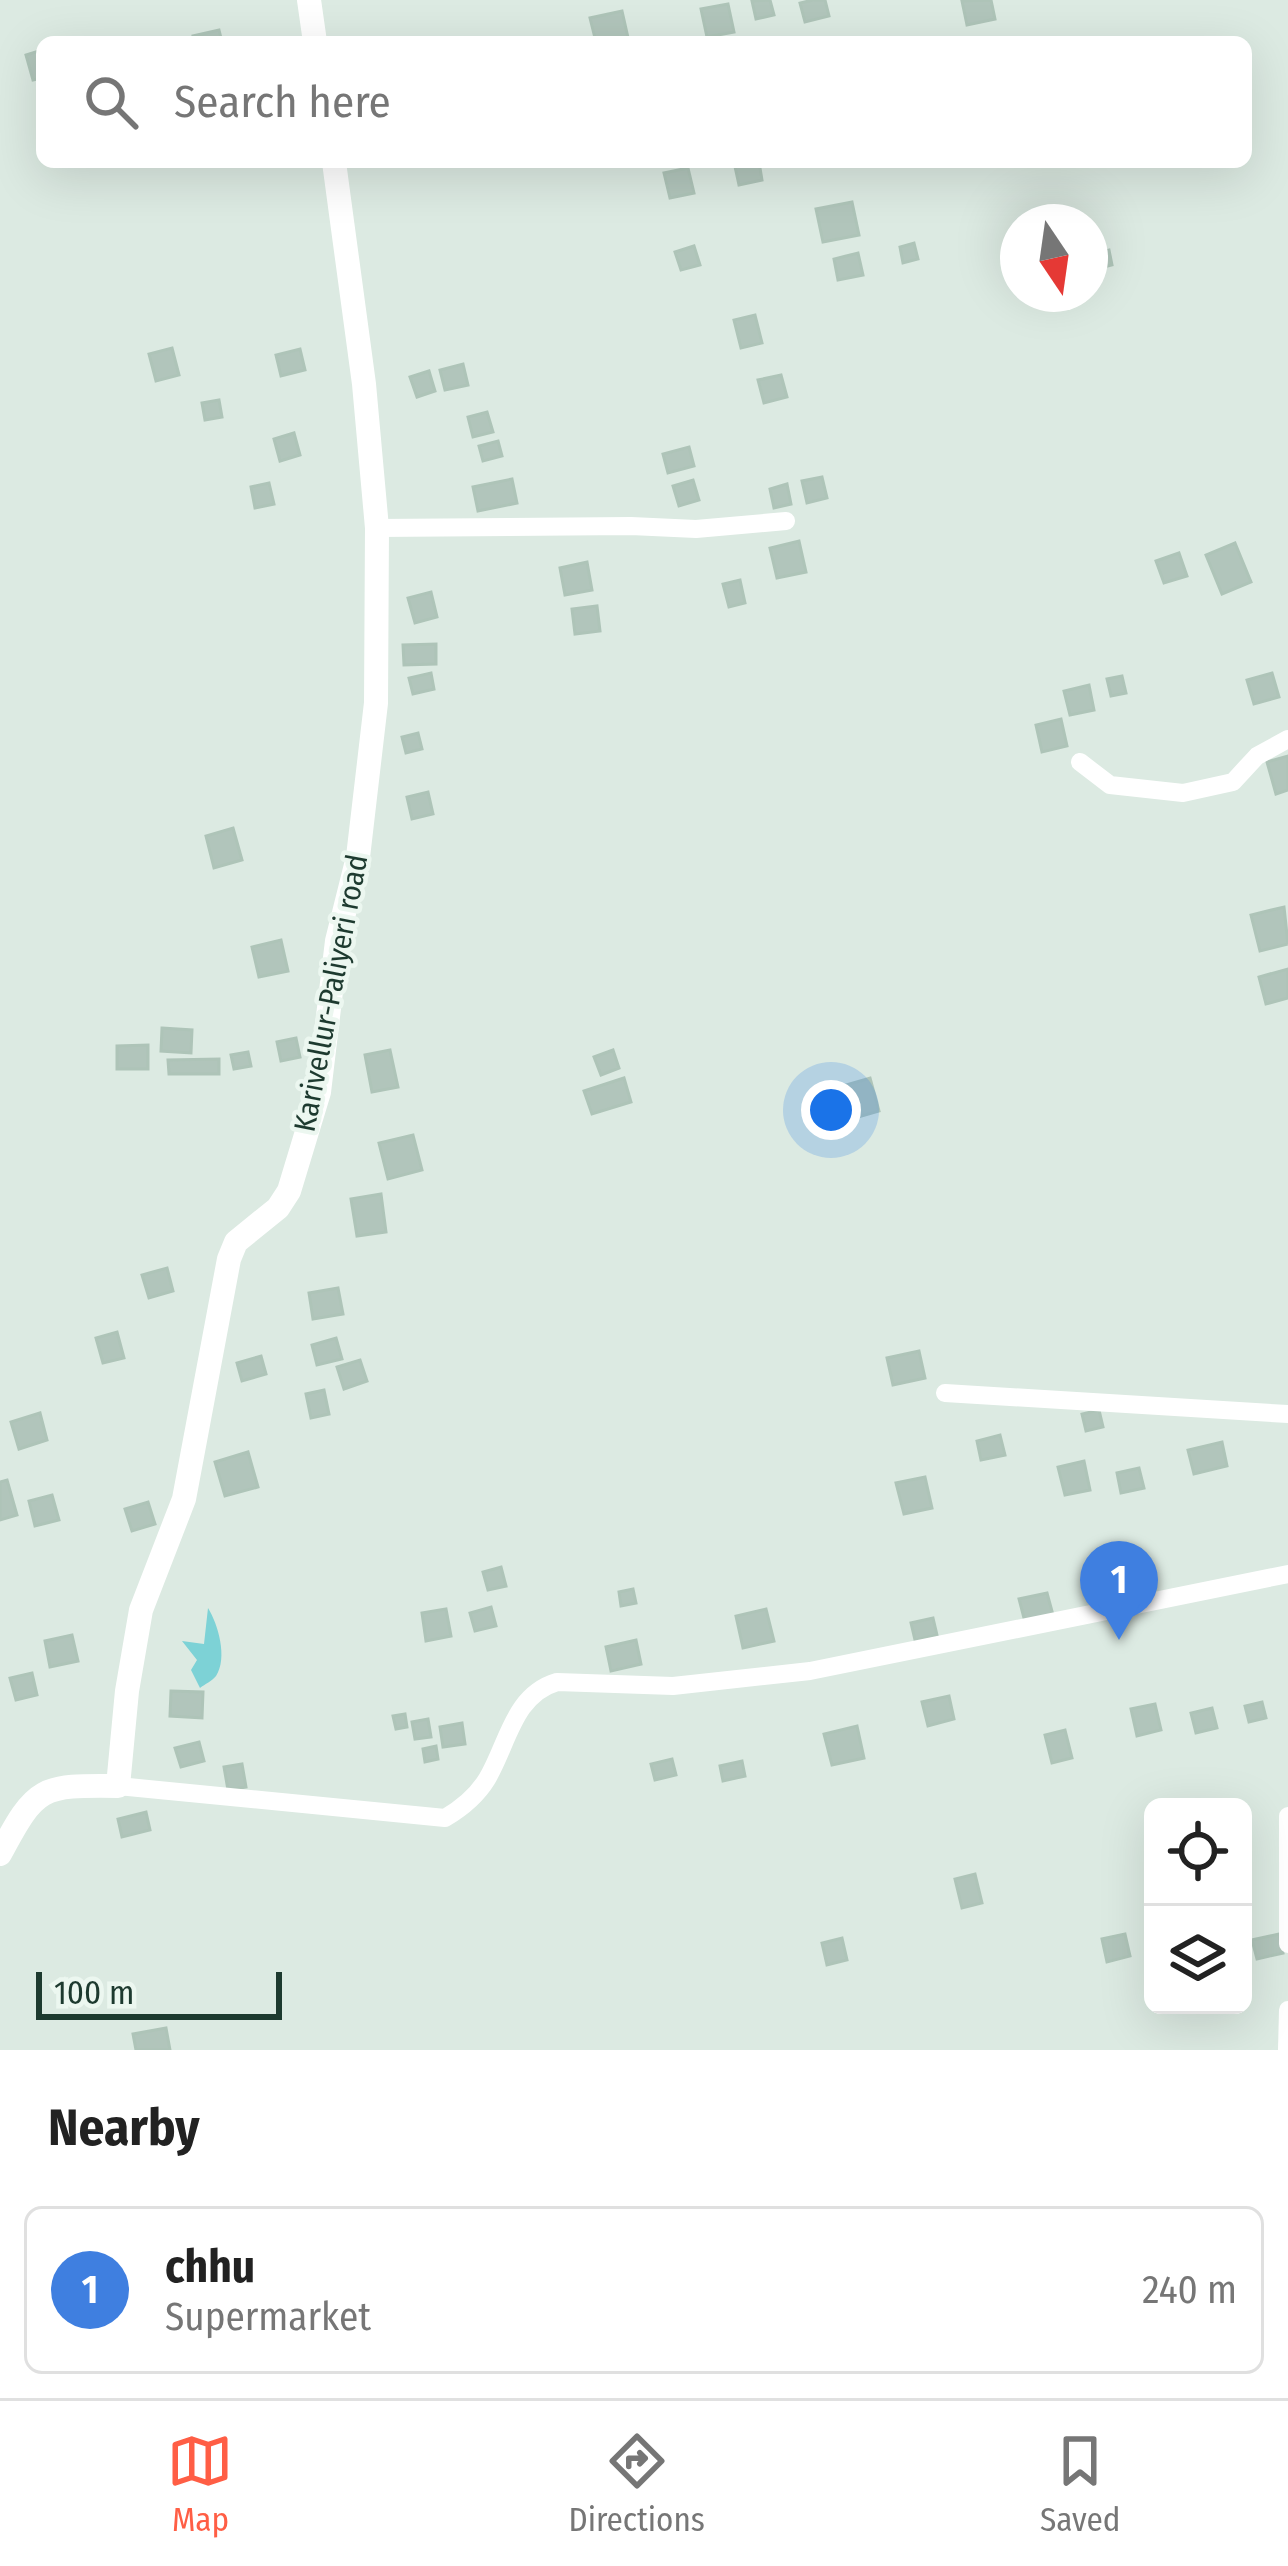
<!DOCTYPE html>
<style>
:root{--surface:#fff;--page:#f6f6f6;--text:#222;--muted:#767676;--line:#e0e0e0;--accent:#ff5e45}
body{margin:0;font-family:"Fira Sans Condensed",sans-serif;background:var(--page);color:var(--text)}
.controls{position:absolute;right:36px;bottom:36px;display:grid;overflow:hidden;border-radius:18px;box-shadow:0 12px 48px #0002}
.controls button{width:108px;height:108px;display:grid;place-items:center;padding:0;border:0;border-bottom:3px solid var(--line);background:var(--surface);color:var(--text);font:60px sans-serif}
.compass{position:absolute;left:1000px;top:204px;width:108px;height:108px;border-radius:50%;background:var(--surface);box-shadow:0 12px 48px #0002;rotate:167deg}
.scale{position:absolute;left:36px;bottom:30px;width:246px;box-sizing:border-box;padding-left:12px;border:6px solid #1d3a2f;border-top:0;font-size:33px;line-height:42px;white-space:nowrap;color:#1d3a2f;-webkit-text-stroke:9px #ecf7f0;paint-order:stroke}
.you{position:absolute;left:831px;top:1110px;width:42px;height:42px;margin:-30px;border:9px solid #fff;border-radius:50%;background:#1a73e8;box-shadow:0 0 0 18px #1a73e833}
.badge{display:grid;place-items:center;width:78px;height:78px;border-radius:50%;background:var(--accent);color:#fff;font-size:39px;font-weight:700}
.pin{position:absolute;translate:-50% -99px;filter:drop-shadow(0 3px 6px #0008)}
.pin::after{content:'';position:absolute;top:63px;width:42px;height:36px;background:inherit;clip-path:polygon(0 0,100% 0,50% 100%)}
.list{margin:0;padding:0;list-style:none}
h2{display:flex;justify-content:space-between;align-items:center;height:156px;margin:0;padding:0 48px;font-size:51px}
h2 small{font-size:39px;font-weight:400;color:var(--muted)}
.list li{display:grid;grid-template-columns:78px 1fr auto;gap:36px;align-items:center;box-sizing:border-box;height:168px;margin:0 24px 24px;padding:0 24px;border:3px solid var(--line);border-radius:18px}
.list b{display:block;font-size:45px;white-space:nowrap}
.list p{margin:0;font-size:39px;white-space:nowrap;color:var(--muted)}
.list em{font-size:39px;font-style:normal;color:var(--muted)}
.icon{flex:none;width:66px;height:66px;fill:none;stroke:currentColor;stroke-width:2;stroke-linecap:round;stroke-linejoin:round}
.map{position:relative;flex:none;width:1288px;height:2050px;overflow:hidden}
.search{position:absolute;background:var(--surface);box-shadow:0 12px 48px #0002;left:36px;right:36px;top:36px;height:132px;display:flex;align-items:center;gap:30px;box-sizing:border-box;padding:0 42px;border-radius:18px;color:var(--muted);font-size:45px}
.sheet{height:348px;background:var(--surface)}
nav{display:flex;justify-content:space-around;align-items:center;box-sizing:border-box;height:168px;border-top:3px solid var(--line);background:var(--surface);font-size:33px;color:var(--muted)}
nav a{display:grid;justify-items:center;gap:6px}
nav .on{color:var(--accent)}
.map>svg:first-child{display:block}
.water{fill:#7dd2d6}
.building{fill:#b1c5bb;stroke:#aec4b8;stroke-width:3}
.lines{fill:none;stroke-linecap:round;stroke-linejoin:round}
.minor{stroke:#fff;stroke-width:18}
.secondary{stroke:#fff;stroke-width:24}
.labels{text-anchor:middle;dominant-baseline:central;stroke-width:9;stroke-linejoin:round;paint-order:stroke}
.street-label{font-size:30px;fill:#1d3a2f;stroke:#ecf7f0}
</style>
<div class="map">
<svg width="1288" height="2050" viewBox="0 0 1288 2050">
<rect width="100%" height="100%" fill="#dceae2"/>
<path class="water" d="M208 1608C218 1624 228 1658 216 1676 212 1681 205 1684 200 1688L191 1670 197 1660 182 1641 204 1644Z"/>
<path class="building" d="M770 0 774 15 756 19 752 1Z
M813 0H825L829 16 805 22 800 3Z
M991 0 995 19 967 25 962 1Z
M728 4 734 32 707 37 701 9Z
M622 11 629 42H596L590 18Z
M219 30 222 42H194L193 36Z
M42 50V78L33 80 26 55Z
M734 162H759L762 180 739 185Z
M688 168 694 193 670 198 664 173Z
M852 202 859 235 823 242 816 209Z
M914 243 918 259 903 263 900 247Z
M694 246 700 265 681 270 675 252Z
M1109 250 1112 265 1096 269 1093 254Z
M858 253 863 275 838 280 834 259Z
M755 315 762 343 741 348 734 320Z
M172 348 179 375 156 381 149 354Z
M300 349 305 370 281 376 276 355Z
M463 364 468 385 445 390 440 370Z
M429 371 435 391 417 397 410 377Z
M781 375 787 397 764 403 758 380Z
M219 400 222 417 205 420 202 403Z
M487 412 493 432 473 437 468 417Z
M294 433 300 455 280 461 274 439Z
M498 441 502 456 483 461 479 446Z
M689 447 694 466 668 473 663 454Z
M822 477 827 498 807 503 802 481Z
M512 479 517 503 478 511 473 487Z
M693 480 699 500 679 506 673 486Z
M269 483 274 504 255 508 251 487Z
M787 484 791 504 774 508 770 489Z
M799 541 806 572 777 578 770 548Z
M1235 543 1251 582 1222 594 1206 555Z
M1179 553 1187 576 1164 583 1156 561Z
M587 562 592 590 565 595 560 568Z
M740 580 745 603 729 607 723 584Z
M431 592 437 617 415 623 408 598Z
M597 606 600 631 575 634 572 609Z
M436 644V664L404 665 403 645Z
M431 673 434 689 413 694 409 678Z
M1272 673 1279 697 1254 704 1247 680Z
M1122 676 1126 693 1111 696 1107 679Z
M1089 685 1094 710 1070 715 1064 691Z
M1061 719 1067 746 1042 752 1036 725Z
M418 733 422 749 406 753 402 737Z
M1288 756V790L1276 794 1267 762Z
M428 792 433 814 412 819 407 797Z
M233 828 242 860 214 868 206 836Z
M1284 907 1288 944 1260 951 1251 915Z
M281 940 288 971 259 977 252 947Z
M1288 969V998L1266 1004 1259 977Z
M162 1028 192 1030 191 1053 161 1051Z
M296 1038 300 1057 281 1061 277 1042Z
M148 1045V1069H117V1046Z
M390 1050 398 1087 372 1092 365 1055Z
M613 1050 619 1068 601 1075 594 1057Z
M248 1052 251 1066 234 1069 231 1055Z
M219 1059V1074H169L168 1060Z
M624 1078 631 1102 592 1114 584 1091Z
M870 1078 879 1111 855 1118 846 1085Z
M413 1135 422 1170 388 1179 379 1143Z
M381 1194 386 1232 357 1236 351 1199Z
M167 1268 173 1291 149 1298 142 1275Z
M338 1288 343 1314 313 1319 309 1293Z
M117 1332 124 1358 103 1363 96 1338Z
M336 1338 342 1359 317 1365 312 1345Z
M919 1351 925 1378 893 1385 887 1358Z
M261 1356 266 1374 242 1381 237 1363Z
M360 1360 367 1381 344 1389 337 1367Z
M324 1390 329 1414 311 1418 306 1394Z
M1099 1410 1103 1427 1086 1431 1082 1414Z
M40 1413 47 1440 19 1449 11 1422Z
M1000 1435 1005 1455 981 1460 977 1441Z
M1222 1442 1227 1466 1194 1474 1188 1450Z
M248 1452 258 1487 225 1496 215 1462Z
M1084 1461 1090 1490 1065 1495 1058 1467Z
M1139 1468 1144 1488 1121 1493 1117 1473Z
M925 1477 932 1508 904 1514 896 1483Z
M7 1480 17 1515 0 1520V1482Z
M52 1495 59 1520 35 1526 29 1501Z
M148 1502 155 1524 132 1531 125 1509Z
M501 1567 506 1586 488 1590 483 1572Z
M633 1589 636 1603 621 1606 619 1592Z
M1047 1593 1053 1615 1025 1622 1019 1599Z
M491 1607 496 1626 475 1631 470 1613Z
M446 1609 451 1636 426 1641 422 1613Z
M766 1609 774 1641 743 1648 736 1616Z
M933 1618 937 1635 915 1640 911 1623Z
M72 1635 78 1661 50 1667 45 1641Z
M636 1640 641 1664 611 1671 606 1647Z
M32 1673 37 1695 16 1700 10 1678Z
M171 1691 203 1692 202 1718 170 1716Z
M949 1696 954 1719 928 1726 922 1702Z
M1262 1702 1266 1718 1249 1722 1245 1706Z
M1155 1704 1161 1730 1137 1736 1131 1709Z
M1212 1708 1217 1728 1196 1733 1191 1713Z
M405 1714 407 1727 396 1729 393 1716Z
M428 1719 431 1737 415 1739 412 1722Z
M462 1723 465 1744 443 1747 440 1727Z
M857 1726 864 1758 832 1765 824 1734Z
M1065 1730 1072 1758 1052 1763 1045 1735Z
M199 1742 204 1761 181 1767 175 1748Z
M436 1746 438 1759 425 1762 423 1749Z
M672 1759 676 1775 655 1780 651 1764Z
M742 1761 745 1776 723 1781 720 1766Z
M242 1764 246 1787 228 1790 224 1767Z
M146 1812 150 1830 122 1837 118 1819Z
M975 1874 982 1903 962 1908 955 1879Z
M1125 1934 1130 1956 1107 1962 1102 1939Z
M1279 1934 1283 1953 1257 1959 1252 1940Z
M842 1938 847 1960 827 1965 822 1943Z
M166 2028 170 2050H136L133 2034Z"/>
<g class="lines">
<path class="minor" d="M377 528 631 526 696 529 786 521
M1080 762 1110 785 1183 793 1233 782 1257 756 1288 739
M945 1393 1288 1414
M118 1786 445 1818C462 1808 476 1797 487 1779 508 1744 513 1695 557 1682L673 1686 810 1671 1288 1574
M1288 1816V1944
M1287 2050 1288 2010"/>
<path class="secondary" d="M309 0 315 42
M0 1854C36 1786 41 1785 118 1786L127 1691 141 1610 184 1499 229 1259 236 1242 278 1208 289 1191 319 1092 337 941 358 857 376 703 377 528 364 384 334 162"/>
</g>
<g class="labels">
<g class="street-label">
<text transform="translate(331 993) rotate(-79)">Karivellur-Paliyeri road</text>
</g>
</g>
</svg>
<div class="controls">
<button><svg class="icon" aria-label="locate" viewBox="0 0 24 24"><circle cx="12" cy="12" r="6"/><path d="M12 2v4M12 18v4M2 12h4M18 12h4"/></svg></button>
<button><svg class="icon" aria-label="layers" viewBox="0 0 24 24"><path d="M12 4l9 5-9 5-9-5zM3 14l9 5 9-5"/></svg></button>
</div>
<svg class="compass" viewBox="-18 -18 36 36"><path d="M0-13l5 13h-10z" fill="#e53935"/><path d="M0 13l5-13h-10z" fill="#767676"/></svg>
<div class="scale">100 m</div>
<div class="you"></div>
<div class="pin badge" style="left:1119px;top:1640px;background:#3f7fe0">1</div>
<div class="search"><svg class="icon" aria-label="search" viewBox="0 0 24 24"><circle cx="10" cy="10" r="6"/><path d="M15 15l6 6"/></svg>Search here</div>
</div>
<section class="sheet">
<h2>Nearby<small></small></h2>
<ul class="list">
<li><span class="badge" style="background:#3f7fe0">1</span><div><b>chhu</b><p>Supermarket</p></div><em>240 m</em></li>
</ul>
</section>
<nav>
<a class="on"><svg class="icon" aria-label="map" viewBox="0 0 24 24"><path d="M3 6l6-2 6 2 6-2v14l-6 2-6-2-6 2zM9 4v14M15 6v14"/></svg>Map</a>
<a><svg class="icon" aria-label="directions" viewBox="0 0 24 24"><path d="M12 3l9 9-9 9-9-9zM9 14v-3h6M13 9l2 2-2 2"/></svg>Directions</a>
<a><svg class="icon" aria-label="saved" viewBox="0 0 24 24"><path d="M7 4h10v16l-5-4-5 4z"/></svg>Saved</a>
</nav>
